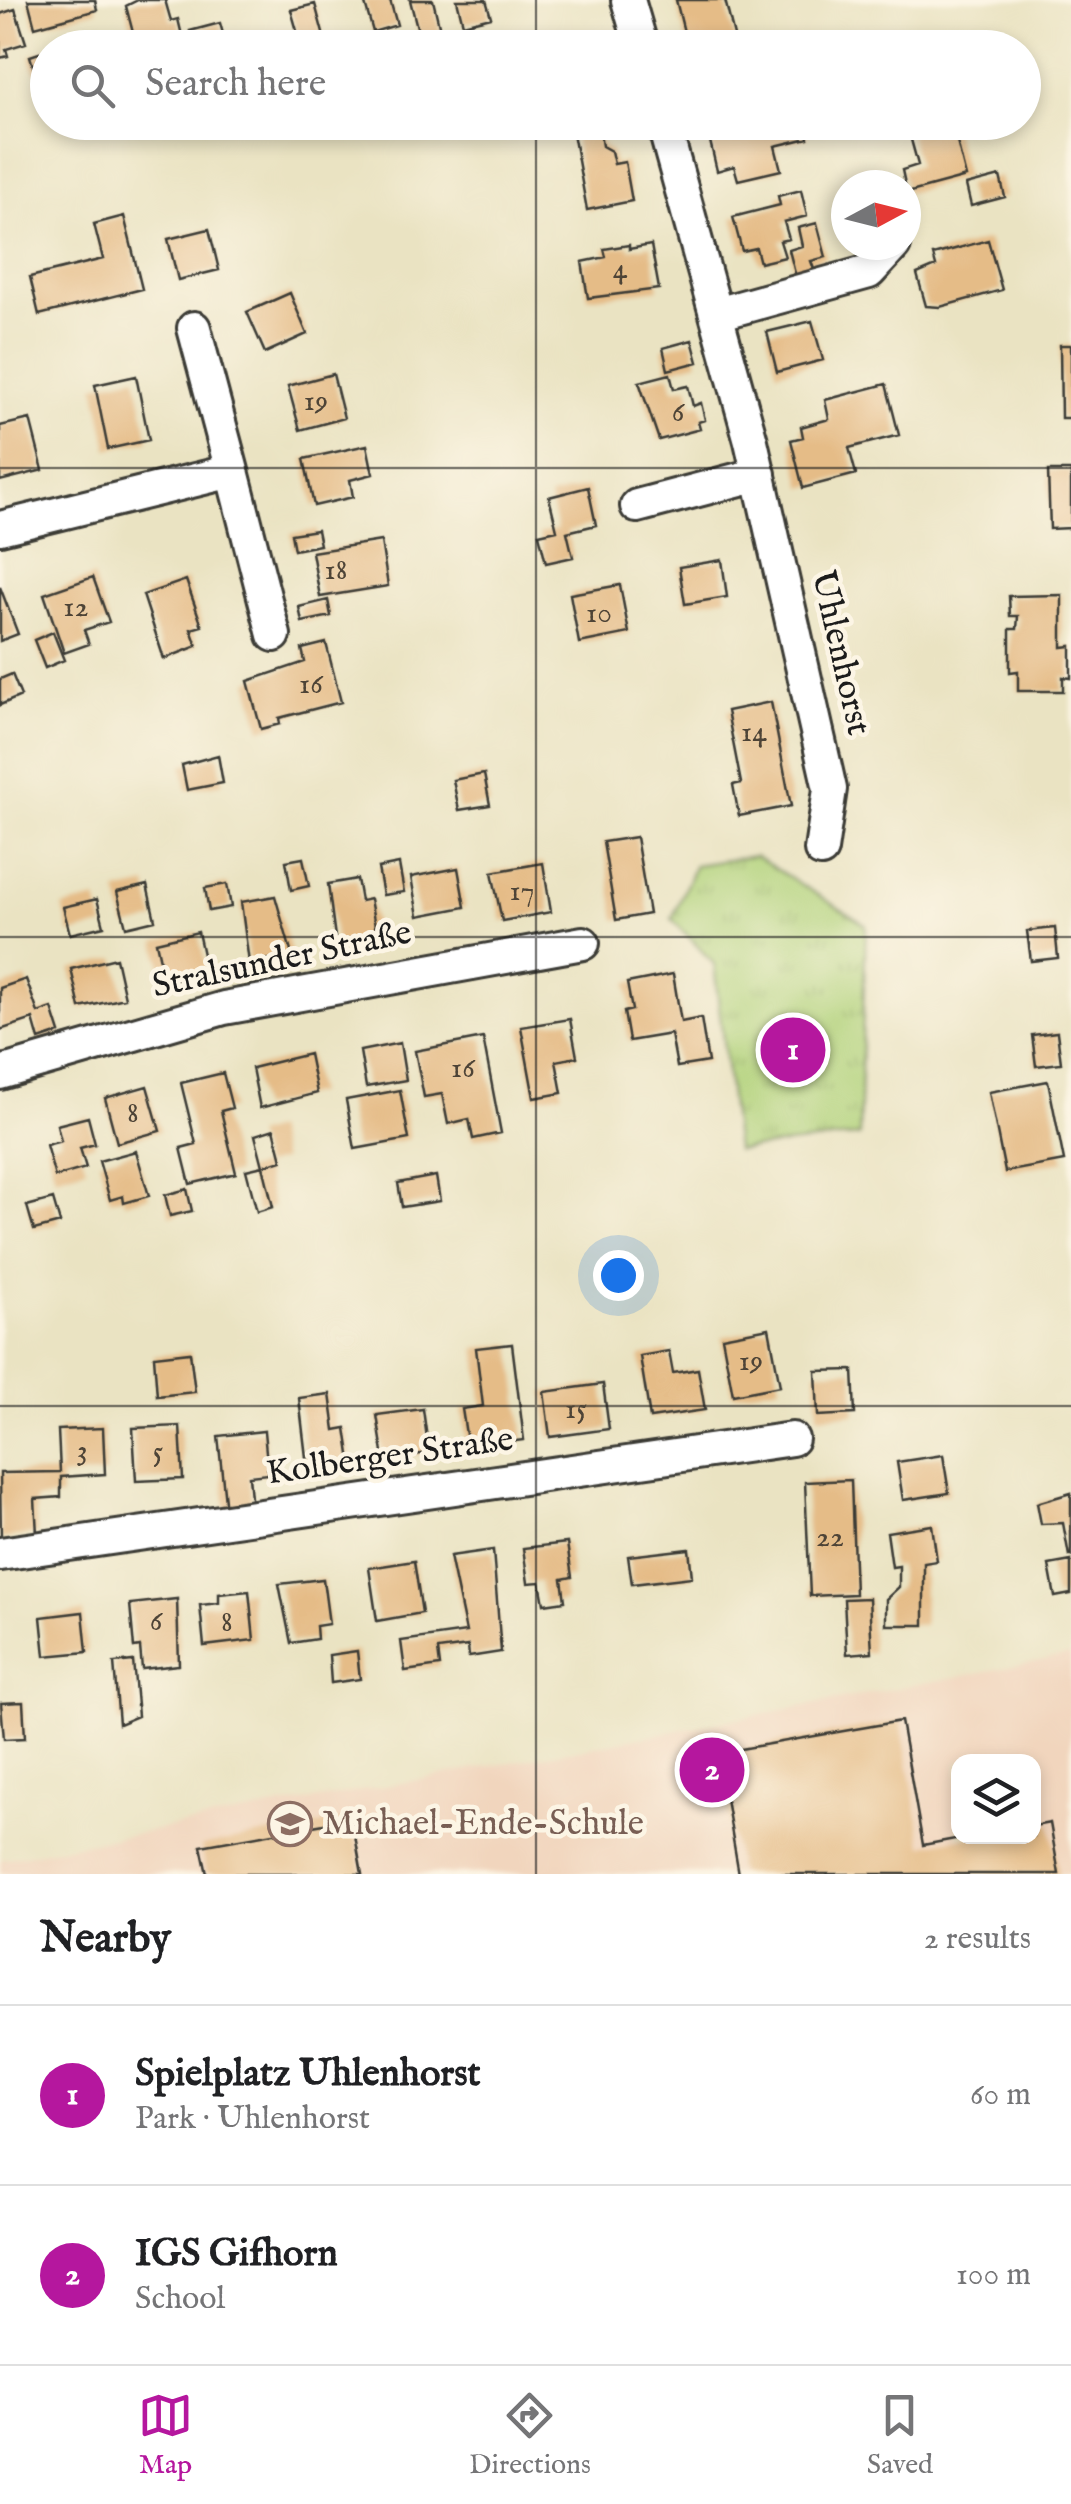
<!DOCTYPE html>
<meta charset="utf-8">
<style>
:root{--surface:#fff;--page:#f2f2f2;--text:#202124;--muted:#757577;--line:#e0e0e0;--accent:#b5179e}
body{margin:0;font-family:"IM FELL English",serif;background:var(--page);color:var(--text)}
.controls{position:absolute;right:30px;bottom:30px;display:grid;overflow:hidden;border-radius:20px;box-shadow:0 5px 15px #0003}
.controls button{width:90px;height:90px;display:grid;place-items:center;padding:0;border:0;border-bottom:2px solid var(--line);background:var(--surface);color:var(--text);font:50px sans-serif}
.compass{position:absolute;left:831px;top:170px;width:90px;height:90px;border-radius:50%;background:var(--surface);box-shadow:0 5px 15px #0003;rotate:83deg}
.you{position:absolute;left:618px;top:1275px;width:35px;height:35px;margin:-25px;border:8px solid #fff;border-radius:50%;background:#1a73e8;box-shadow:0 0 0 15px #1a73e833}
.badge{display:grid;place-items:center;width:65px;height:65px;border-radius:50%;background:var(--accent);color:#fff;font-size:32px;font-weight:700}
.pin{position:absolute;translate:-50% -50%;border:5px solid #fff;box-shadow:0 2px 10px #0006}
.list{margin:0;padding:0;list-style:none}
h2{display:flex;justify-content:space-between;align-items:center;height:130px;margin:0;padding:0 40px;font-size:42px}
h2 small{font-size:32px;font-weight:400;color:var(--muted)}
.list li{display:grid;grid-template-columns:65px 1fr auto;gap:30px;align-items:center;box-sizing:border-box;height:180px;padding:0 40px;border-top:2px solid var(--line)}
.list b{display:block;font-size:38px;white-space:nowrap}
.list p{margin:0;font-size:32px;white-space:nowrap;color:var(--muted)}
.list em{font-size:32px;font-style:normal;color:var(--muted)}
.icon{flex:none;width:55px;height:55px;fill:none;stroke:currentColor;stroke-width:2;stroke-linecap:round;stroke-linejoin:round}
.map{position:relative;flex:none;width:1071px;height:1874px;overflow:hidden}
.search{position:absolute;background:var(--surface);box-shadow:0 5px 15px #0003;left:30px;right:30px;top:30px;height:110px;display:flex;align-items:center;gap:25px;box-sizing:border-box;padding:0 35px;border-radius:55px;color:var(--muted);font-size:38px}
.sheet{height:490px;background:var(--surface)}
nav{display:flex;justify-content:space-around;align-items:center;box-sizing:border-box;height:140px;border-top:2px solid var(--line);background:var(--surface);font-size:28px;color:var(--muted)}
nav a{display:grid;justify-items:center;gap:5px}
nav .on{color:var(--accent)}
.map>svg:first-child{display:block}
.built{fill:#f1d5bd;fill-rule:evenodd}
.park{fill:url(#park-tufts);stroke:#66774b;stroke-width:2.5}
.building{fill:#e5bc87}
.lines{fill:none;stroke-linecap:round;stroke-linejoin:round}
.minor-casing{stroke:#3b3a35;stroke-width:38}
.minor{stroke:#fff;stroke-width:32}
.grid{fill:none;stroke:#1c1c1c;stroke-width:2.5;stroke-opacity:0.55}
.labels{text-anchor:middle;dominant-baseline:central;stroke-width:9;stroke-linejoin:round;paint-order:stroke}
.number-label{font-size:30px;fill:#4e4437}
.street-label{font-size:35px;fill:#1c1c1c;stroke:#fcf5e5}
.education-label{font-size:35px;fill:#785e54;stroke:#fcf5e5;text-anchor:start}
</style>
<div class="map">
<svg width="1071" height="1874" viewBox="0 0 1071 1874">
<defs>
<pattern id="park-tufts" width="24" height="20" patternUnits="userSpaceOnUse" patternTransform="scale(2.5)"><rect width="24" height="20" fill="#b1d27a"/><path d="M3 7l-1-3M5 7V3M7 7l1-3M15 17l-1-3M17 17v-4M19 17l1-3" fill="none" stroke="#98b469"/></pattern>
</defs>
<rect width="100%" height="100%" fill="#fcf5e5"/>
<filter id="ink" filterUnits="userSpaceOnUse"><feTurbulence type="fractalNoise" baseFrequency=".01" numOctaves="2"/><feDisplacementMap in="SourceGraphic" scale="20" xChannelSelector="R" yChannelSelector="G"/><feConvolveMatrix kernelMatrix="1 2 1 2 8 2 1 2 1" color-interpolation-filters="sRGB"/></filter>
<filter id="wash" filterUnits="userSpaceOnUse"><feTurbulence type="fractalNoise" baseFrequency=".0048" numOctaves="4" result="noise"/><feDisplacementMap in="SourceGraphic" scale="40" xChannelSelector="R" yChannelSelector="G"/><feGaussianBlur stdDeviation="2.25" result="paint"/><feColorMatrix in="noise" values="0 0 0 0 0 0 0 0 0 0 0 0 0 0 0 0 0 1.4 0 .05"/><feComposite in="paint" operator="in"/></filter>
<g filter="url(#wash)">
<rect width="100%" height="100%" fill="#eae3c2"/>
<path class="built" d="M1071 1655V1874H0V1860ZM958 1762H1034V1836H958Z"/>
<path class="park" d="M755 856 866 925 859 1136 736 1150 714 964 672 919 695 865Z"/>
<g id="blocks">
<path class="building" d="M28 0H95L97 10 35 27Z
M138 0H165L171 21 178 19 185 48H137L126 6Z
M364 0H390L397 25 373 32Z
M410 0H433L441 34 420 39Z
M457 0H486L491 17 463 24Z
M676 0H725L737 48H688Z
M315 4 324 37 291 47 287 34 297 31 291 10Z
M15 9 26 43 6 49 8 56 0 58V14Z
M220 23 227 48H195L190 31Z
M48 50V68L35 72 30 56Z
M745 122H804L808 138 775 146 781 170 738 180 734 166 717 171 710 141 747 132Z
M917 122H952L966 177 907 193 902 170 918 165 907 125Z
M599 128 602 146 611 151 614 164 625 162 632 201 587 210 573 133Z
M1000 176 1005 197 971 206 966 185Z
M801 190 807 216 784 222 789 239 780 241 785 257 760 263 756 248 742 251 733 217 780 205 778 196Z
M124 216 142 289 39 315 30 277 103 259 94 224Z
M817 223 826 257 811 261 815 272 796 277 789 250 802 246 798 228Z
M209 229 219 270 178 280 168 239Z
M988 240 1002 290 940 307 926 306 917 274 936 266 933 255Z
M629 245V249L651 245 659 289 588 298 582 262 606 257 604 249Z
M290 293 307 334 265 353 247 312Z
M812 321 823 360 777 372 767 332Z
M692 340 698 362 668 370 663 348Z
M1060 345H1071V418H1061Z
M333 374 344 418 300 430 288 386Z
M670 374 674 389 688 386 693 406 701 403 705 420 698 422 700 429 659 440 639 382Z
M136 376 149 440 108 449 95 385Z
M886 384 899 435 849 448 856 474 803 488 791 440 803 437 801 427 829 419 825 400Z
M30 419 43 470 0 481V426Z
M367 445 373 474 350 480 353 497 314 506 304 459Z
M1048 471H1071V528L1050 529Z
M588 487 596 525 567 532 573 557 546 563 539 534 557 530 549 497Z
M317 530 320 545 294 550 291 534Z
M381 541 388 586 320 597 312 552Z
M722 560 727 597 685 604 679 567Z
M93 577 109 622 84 630 89 644 64 653 44 594Z
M186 580 202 626 191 629 197 646 164 659 143 595Z
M620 585 629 633 579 643 570 594Z
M0 587 18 634 0 641Z
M1062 595V647L1071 646V678L1063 677V691H1018V671L1010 672V629H1017L1018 616H1010L1009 596Z
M328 600 331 616 302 622 299 607Z
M53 632 64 660 45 668 34 640Z
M326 643 341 702 279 718 280 724 261 729 248 681 305 662 302 649Z
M12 674 21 696 0 705V679Z
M771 702 791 806 739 816 733 785 741 783 727 711Z
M218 755 223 783 187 790 182 765Z
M484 774 490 805 459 810 453 780Z
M636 837 649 914 616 920 603 842Z
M303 858 309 886 291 890 286 861Z
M543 863 551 912 502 921 492 872Z
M399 864 404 892 383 895 378 868Z
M458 868 465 907 418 916 411 877Z
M357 879 361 901 370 899 377 937 336 945 328 884Z
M227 884 231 907 209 911 205 888Z
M147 885 155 920 126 927 117 892Z
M275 896 292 955 249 963 241 902Z
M97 899 104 926 70 934 63 907Z
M1055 928 1058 958 1031 961 1027 931Z
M198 932 207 973 165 983 156 942Z
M116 958 125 998 80 1008 71 969Z
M673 974 681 1022 701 1018 708 1062 677 1067 671 1034 629 1041 624 1012 632 1010 627 983Z
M26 979 38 1013 52 1008 60 1033 39 1040 33 1019 0 1030V988Z
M570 1019 577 1057 556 1061 562 1093 534 1098 521 1027Z
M1057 1032 1061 1063 1036 1066 1032 1035Z
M483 1038 501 1133 473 1139 469 1119 448 1124 442 1094 424 1097 415 1051Z
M400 1043 406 1080 366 1087 360 1051Z
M309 1054 317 1093 260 1108 252 1068Z
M223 1073 232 1108 221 1111 236 1173 190 1184 181 1148 196 1144 181 1083Z
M1048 1081 1064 1161 1005 1172 989 1092Z
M147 1086 160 1131 117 1143 105 1098Z
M400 1090 409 1139 355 1149 346 1100Z
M88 1117 95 1144 80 1148 86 1168 55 1177 46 1145 61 1141 57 1125Z
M274 1129 282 1160 263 1166 255 1135Z
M136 1151 149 1196 124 1203 123 1196 110 1200 99 1161Z
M263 1166 273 1207 257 1212 246 1170Z
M436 1176 440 1201 402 1207 398 1183Z
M187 1189 192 1211 170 1216 165 1195Z
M53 1199 60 1223 34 1230 27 1206Z
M769 1328 780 1386 733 1395 722 1337Z
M512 1344 524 1440 468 1447 462 1409 483 1406 476 1348Z
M669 1351 673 1373 698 1369 705 1410 650 1418 640 1356Z
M190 1352 195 1392 157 1396 154 1356Z
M853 1370 855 1414 818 1416 816 1371Z
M603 1384 609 1429 550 1437 544 1392Z
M330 1394 335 1430 346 1428 351 1461 307 1466 299 1398Z
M423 1409 429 1453 384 1459 377 1415Z
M180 1426 183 1479 136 1481 133 1428Z
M103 1428 105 1474 61 1477V1497L35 1499 37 1534 1 1539 0 1473 60 1472 58 1430Z
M264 1431 268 1474 249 1476 252 1509 226 1511 218 1436Z
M943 1455 949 1493 903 1500 897 1462Z
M851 1480 855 1594 810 1596 805 1482Z
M1071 1493V1556H1069L1063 1523 1041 1524 1037 1503Z
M932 1525 937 1561 924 1563V1625H886V1599L899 1587V1566L892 1567 887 1532Z
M567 1543 572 1577 562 1579 565 1601 544 1604 540 1582 528 1583 523 1548Z
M689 1549 692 1577 632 1584 628 1556Z
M493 1550 501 1652 469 1657 468 1646 438 1650 440 1666 405 1671 401 1641 466 1632 450 1556Z
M414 1561 422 1613 377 1621 369 1568Z
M1071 1561V1594L1055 1597 1049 1565Z
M323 1579 329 1624 316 1626 317 1639 291 1643 279 1584Z
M249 1591 254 1640 204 1646 200 1605 219 1603V1594Z
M869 1598 872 1652 847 1654 844 1599Z
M177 1599 179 1665 142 1669 140 1647 134 1648 130 1604Z
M83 1612 87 1652 45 1656 41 1617Z
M357 1651 360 1679 331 1683 329 1655Z
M133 1661 138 1716 119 1724 114 1663Z
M23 1702 25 1738 4 1739 1 1703Z
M901 1721 923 1845 971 1836H1034V1826L1050 1823 1059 1874H739L718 1753Z
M352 1819 362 1874H207L201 1846Z"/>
</g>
</g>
<g filter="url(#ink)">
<use href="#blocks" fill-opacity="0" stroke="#3b3a35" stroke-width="2.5"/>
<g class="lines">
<defs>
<path id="minor" d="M628 0 642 48
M663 122 751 441 830 789 821 850
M717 314 869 272 894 245
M194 328 232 471
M637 506 759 474
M0 528 232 471 274 635
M0 1073 224 1008 583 943
M0 1554 792 1439"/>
</defs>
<use href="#minor" class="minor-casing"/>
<use href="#minor" class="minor"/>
</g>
</g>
<path class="grid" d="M536 0V48M536 122V1874M0 468H1071M0 937H1071M0 1406H1071"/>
<defs>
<symbol id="school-ring" viewBox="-11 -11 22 22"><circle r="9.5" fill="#fcf5e5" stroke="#8d6e63" stroke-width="1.5"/><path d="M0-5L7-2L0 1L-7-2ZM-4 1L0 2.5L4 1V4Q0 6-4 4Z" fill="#8d6e63"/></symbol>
</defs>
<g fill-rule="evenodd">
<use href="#school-ring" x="265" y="1799" width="50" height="50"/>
</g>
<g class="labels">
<g class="number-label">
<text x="620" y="270">4</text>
<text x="316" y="402">19</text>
<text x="678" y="413">6</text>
<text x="336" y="571">18</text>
<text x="76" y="608">12</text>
<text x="599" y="614">10</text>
<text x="311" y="685">16</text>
<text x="754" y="733">14</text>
<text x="522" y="892">17</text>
<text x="463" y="1069">16</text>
<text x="133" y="1114">8</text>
<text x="751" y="1362">19</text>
<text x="576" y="1410">15</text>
<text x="82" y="1451">3</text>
<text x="158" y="1453">5</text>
<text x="830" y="1538">22</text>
<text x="156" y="1622">6</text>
<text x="227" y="1623">8</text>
</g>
<g class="street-label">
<text transform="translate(840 653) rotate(77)">Uhlenhorst</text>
<text transform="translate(282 960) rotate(-12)">Stralsunder Straße</text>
<text transform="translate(390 1457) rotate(-8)">Kolberger Straße</text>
</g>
<g class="education-label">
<text x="322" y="1824">Michael-Ende-Schule</text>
</g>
</g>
</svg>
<div class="controls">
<button><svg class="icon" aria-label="layers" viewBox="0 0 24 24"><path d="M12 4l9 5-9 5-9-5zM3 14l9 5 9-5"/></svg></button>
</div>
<svg class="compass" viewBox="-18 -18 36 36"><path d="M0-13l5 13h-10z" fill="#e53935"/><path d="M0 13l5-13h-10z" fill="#757577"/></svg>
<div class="you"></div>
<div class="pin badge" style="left:793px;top:1050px">1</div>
<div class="pin badge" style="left:712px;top:1770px">2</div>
<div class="search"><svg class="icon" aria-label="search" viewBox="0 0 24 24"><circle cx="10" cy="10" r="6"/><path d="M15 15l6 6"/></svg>Search here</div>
</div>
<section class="sheet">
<h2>Nearby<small>2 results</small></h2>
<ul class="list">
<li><span class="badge">1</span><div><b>Spielplatz Uhlenhorst</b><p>Park · Uhlenhorst</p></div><em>60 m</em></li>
<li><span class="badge">2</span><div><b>IGS Gifhorn</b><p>School</p></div><em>100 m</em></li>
</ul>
</section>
<nav>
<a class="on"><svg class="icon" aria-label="map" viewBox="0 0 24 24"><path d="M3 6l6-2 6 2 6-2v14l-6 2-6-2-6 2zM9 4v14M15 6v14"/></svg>Map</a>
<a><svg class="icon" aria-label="directions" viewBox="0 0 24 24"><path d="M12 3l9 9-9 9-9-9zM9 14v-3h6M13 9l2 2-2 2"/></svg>Directions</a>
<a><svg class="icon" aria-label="saved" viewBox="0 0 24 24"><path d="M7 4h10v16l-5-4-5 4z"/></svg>Saved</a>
</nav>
